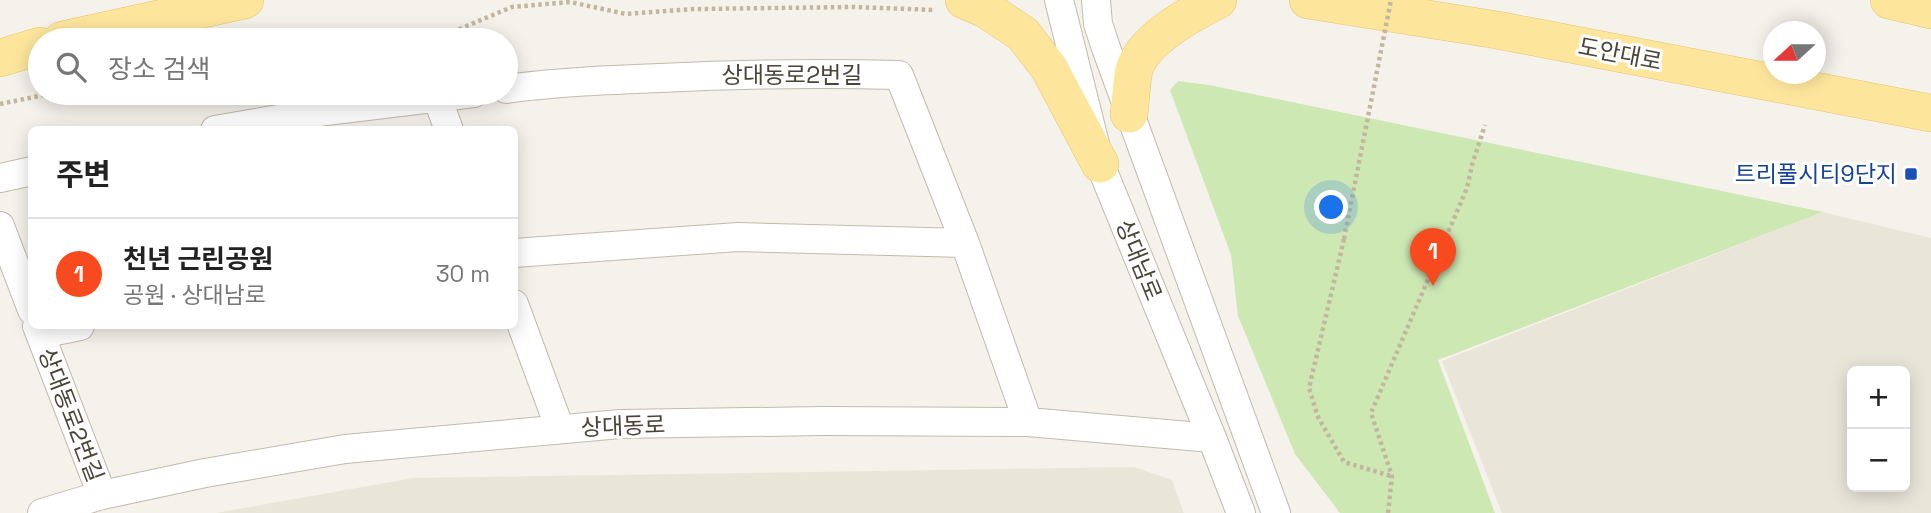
<!DOCTYPE html>
<html lang="ko">
<meta charset="utf-8">
<style>
:root{--surface:#fff;--page:#f2f2f2;--text:#222;--muted:#767676;--line:#e0e0e0;--accent:#f74a1f}
body{margin:0;font-family:"Space Grotesk","Noto Sans KR",sans-serif;background:var(--page);color:var(--text)}
.controls{position:absolute;right:21px;bottom:21px;display:grid;overflow:hidden;border-radius:10px;box-shadow:0 4px 18px #0003}
.controls button{width:63px;height:63px;display:grid;place-items:center;padding:0;border:0;border-bottom:2px solid var(--line);background:var(--surface);color:var(--text);font:35px sans-serif}
.compass{position:absolute;left:1763px;top:21px;width:63px;height:63px;border-radius:50%;background:var(--surface);box-shadow:0 4px 18px #0003;rotate:249deg}
.you{position:absolute;left:1332px;top:208px;width:24px;height:24px;margin:-18px;border:5px solid #fff;border-radius:50%;background:#1a73e8;box-shadow:0 0 0 10px #1a73e833}
.badge{display:grid;place-items:center;width:46px;height:46px;border-radius:50%;background:var(--accent);color:#fff;font-size:23px;font-weight:700}
.pin{position:absolute;translate:-50% -58px;filter:drop-shadow(0 2px 4px #0008)}
.pin::after{content:'';position:absolute;top:37px;width:24px;height:21px;background:inherit;clip-path:polygon(0 0,100% 0,50% 100%)}
.list{margin:0;padding:0;list-style:none}
h2{display:flex;justify-content:space-between;align-items:center;height:91px;margin:0;padding:0 28px;font-size:30px}
h2 small{font-size:23px;font-weight:400;color:var(--muted)}
.list li{display:grid;grid-template-columns:46px 1fr auto;gap:21px;align-items:center;box-sizing:border-box;height:112px;padding:0 28px;border-top:2px solid var(--line)}
.list b{display:block;font-size:26px;white-space:nowrap}
.list p{margin:0;font-size:23px;white-space:nowrap;color:var(--muted)}
.list em{font-size:23px;font-style:normal;color:var(--muted)}
.icon{flex:none;width:38px;height:38px;fill:none;stroke:currentColor;stroke-width:2;stroke-linecap:round;stroke-linejoin:round}
.map{position:relative;flex:none;width:1931px;height:513px;overflow:hidden}
.search{position:absolute;background:var(--surface);box-shadow:0 4px 18px #0003;left:28px;top:28px;width:490px;height:77px;display:flex;align-items:center;gap:18px;box-sizing:border-box;padding:0 24px;border-radius:38px;color:var(--muted);font-size:26px}
.panel{position:absolute;background:var(--surface);box-shadow:0 4px 18px #0003;left:28px;top:126px;width:490px;height:203px;border-radius:10px}
.map>svg:first-child{display:block}
.residential{fill:#e9e5d9;fill-rule:evenodd}
.green{fill:#cee8b4}
.lines{fill:none;stroke-linecap:round;stroke-linejoin:round}
.minor-casing{stroke:#c1bbad;stroke-width:30}
.major-casing{stroke:#e3c46b;stroke-width:38}
.path{stroke:#c2b79e;stroke-width:4.5;stroke-dasharray:3.5 3.5;stroke-linecap:butt}
.minor{stroke:#fff;stroke-width:28}
.major{stroke:#fde69c;stroke-width:37}
.path-bridge{stroke:#c2b79e;stroke-width:4.5;stroke-dasharray:3.5 3.5;stroke-linecap:butt}
.transit-dot{fill:#1a4fb4;stroke:#fff;stroke-width:2.5}
.labels{text-anchor:middle;dominant-baseline:central;stroke-width:6;stroke-linejoin:round;paint-order:stroke}
.street-label{font-size:23px;fill:#494338;stroke:#fff}
.transit-label{font-size:23px;fill:#164399;stroke:#fff;text-anchor:end}
</style>
<div class="map">
<svg width="1931" height="513" viewBox="0 0 1931 513">
<rect width="100%" height="100%" fill="#f5f2eb"/>
<path class="residential" d="M1823 212 1931 238V513H1502L1442 361ZM1852 371H1905V487H1852Z
M1134 467 1172 480 1184 513H216L413 478Z"/>
<path class="green" d="M1178 81 1209 85 1823 212 1438 360 1495 513H1340L1295 454 1238 316 1231 255 1170 90Z"/>
<g class="lines">
<defs>
<path id="minor" d="M1059 0 1100 164 1212 438 1241 513
M1096 0 1098 24 1106 48 1276 513
M506 89C557 82 608 80 660 78 740 74 819 73 899 75L965 243 1028 422
M437 97 449 130
M215 130 326 111 474 93
M0 178 32 171
M0 226 32 310
M514 253 738 237 965 243
M514 304 560 429
M37 326 102 495
M41 334 80 326
M42 513 102 495 205 473 345 449 620 424 823 421 1028 422 1212 438"/>
<path id="major" d="M964 0 985 9 1023 34 1049 68 1100 164
M1308 0 1497 30 1931 113
M1889 0 1931 10
M62 40 245 0
M0 58 40 46
M1129 114C1131 100 1131 84 1134 70 1143 39 1191 14 1218 0"/>
</defs>
<use href="#minor" class="minor-casing"/>
<use href="#major" class="major-casing"/>
<path class="path" d="M433 40 512 7 570 2 626 14 695 9 854 7 935 10
M0 104 54 93
M1344 239 1309 388 1318 417 1344 462 1391 476
M1388 513 1392 476 1371 413 1467 188 1472 165 1485 125"/>
<use href="#minor" class="minor"/>
<use href="#major" class="major"/>
<path class="path-bridge" d="M1344 239 1391 0"/>
</g>
<rect class="transit-dot" x="1904" y="167" width="14" height="14" rx="3.5"/>
<g class="labels">
<g class="street-label">
<text transform="translate(1620 54) rotate(11)">도안대로</text>
<text x="792" y="75">상대동로2번길</text>
<text transform="translate(1139 260) rotate(68)">상대남로</text>
<text transform="translate(71 415) rotate(69)">상대동로2번길</text>
<text transform="translate(623 426) rotate(-2)">상대동로</text>
</g>
<g class="transit-label">
<text x="1897" y="174">트리풀시티9단지</text>
</g>
</g>
</svg>
<div class="controls">
<button>+</button>
<button>−</button>
</div>
<svg class="compass" viewBox="-18 -18 36 36"><path d="M0-13l5 13h-10z" fill="#e53935"/><path d="M0 13l5-13h-10z" fill="#767676"/></svg>
<div class="you"></div>
<div class="pin badge" style="left:1433px;top:286px">1</div>
<div class="search"><svg class="icon" aria-label="search" viewBox="0 0 24 24"><circle cx="10" cy="10" r="6"/><path d="M15 15l6 6"/></svg>장소 검색</div>
<section class="panel">
<h2>주변<small></small></h2>
<ul class="list">
<li><span class="badge">1</span><div><b>천년 근린공원</b><p>공원 · 상대남로</p></div><em>30 m</em></li>
</ul>
</section>
</div>
